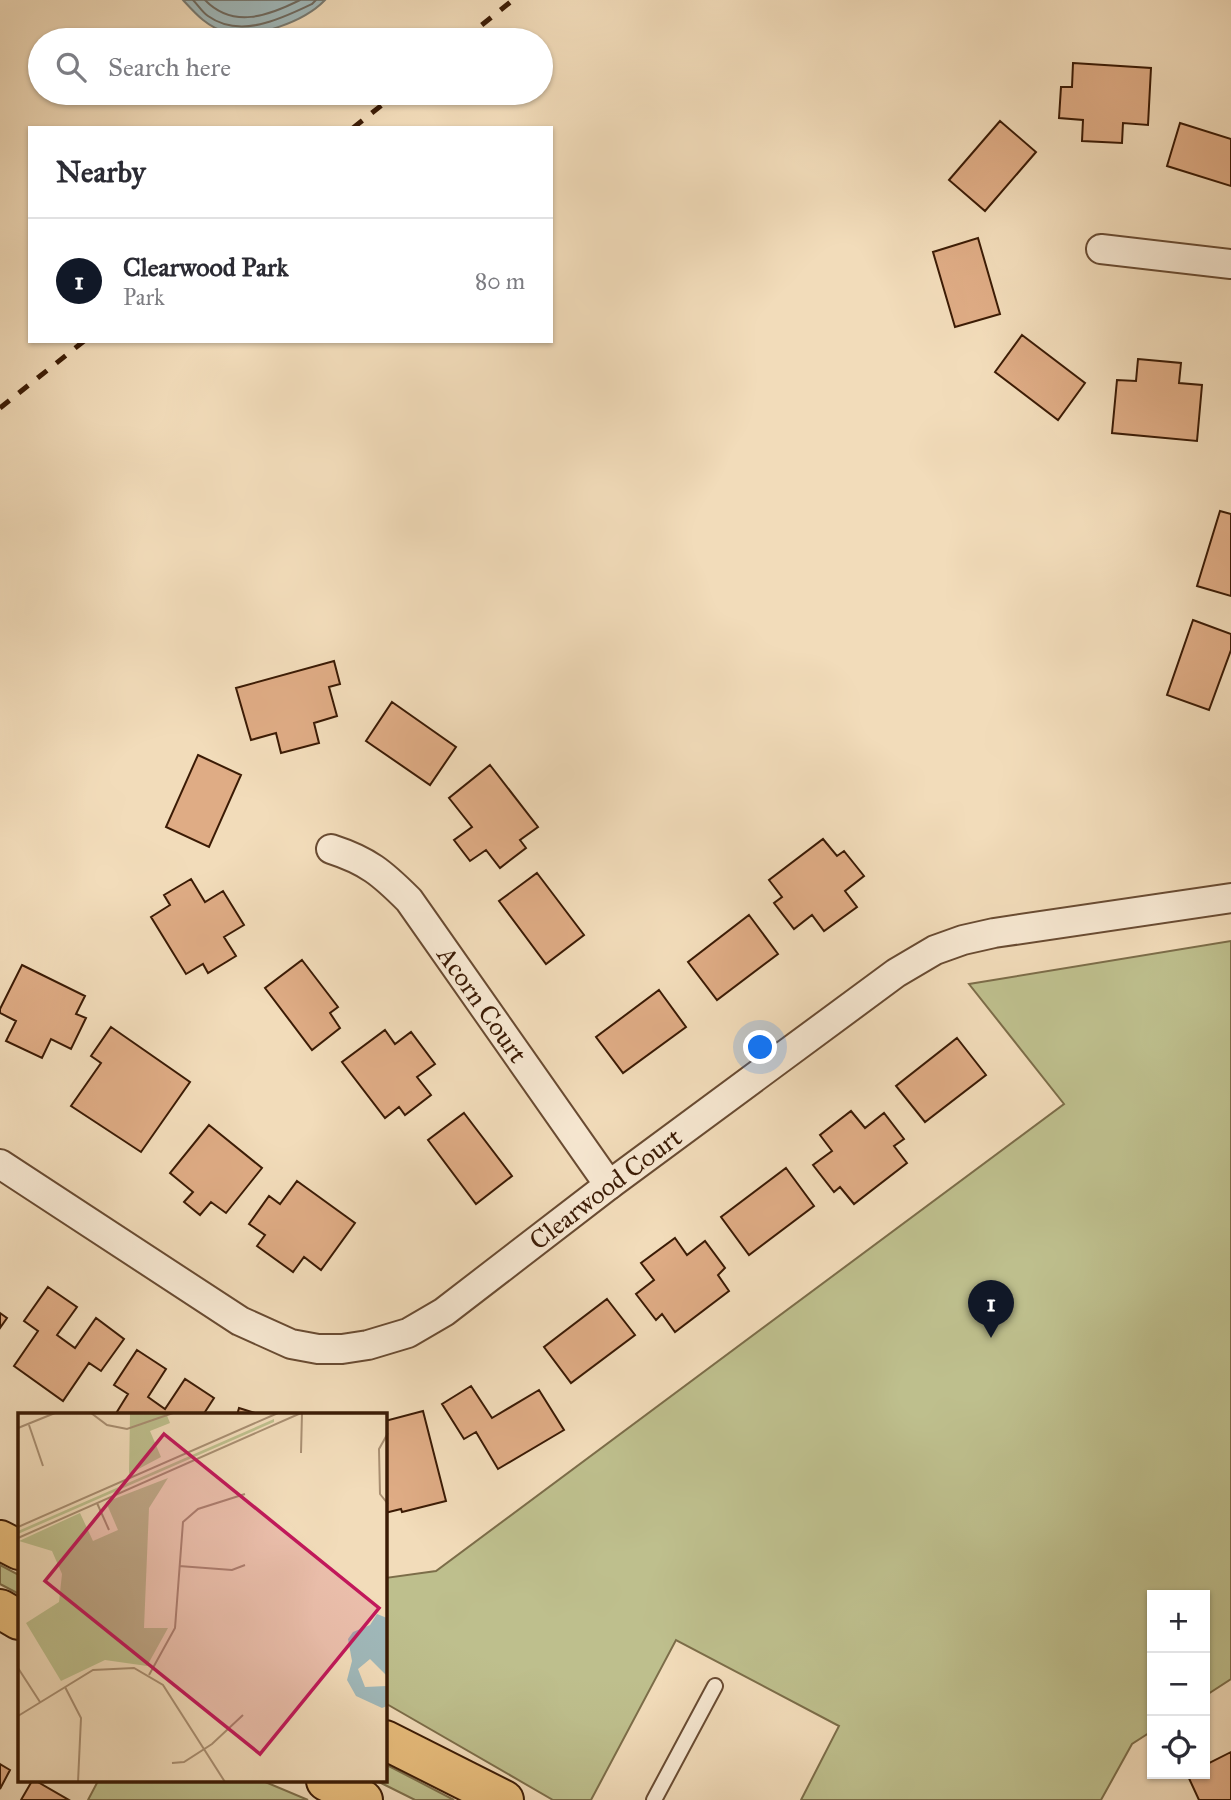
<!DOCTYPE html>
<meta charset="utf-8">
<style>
:root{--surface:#fff;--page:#f2f2f3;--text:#2b2b33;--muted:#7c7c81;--line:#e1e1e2;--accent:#111827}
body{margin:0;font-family:"IM FELL Great Primer",serif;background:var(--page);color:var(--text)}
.controls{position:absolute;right:21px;bottom:21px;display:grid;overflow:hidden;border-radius:0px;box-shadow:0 2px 5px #0004}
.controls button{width:63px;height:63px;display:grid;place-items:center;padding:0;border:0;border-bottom:2px solid var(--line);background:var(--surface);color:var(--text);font:35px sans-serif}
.you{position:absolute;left:761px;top:1048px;width:24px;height:24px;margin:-18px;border:5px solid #fff;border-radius:50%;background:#1a73e8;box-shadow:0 0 0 10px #1a73e833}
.badge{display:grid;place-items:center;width:46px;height:46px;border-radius:50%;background:var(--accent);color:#fff;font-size:23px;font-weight:700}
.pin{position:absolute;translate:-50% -58px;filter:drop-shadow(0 2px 4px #0008)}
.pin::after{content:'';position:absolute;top:37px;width:24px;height:21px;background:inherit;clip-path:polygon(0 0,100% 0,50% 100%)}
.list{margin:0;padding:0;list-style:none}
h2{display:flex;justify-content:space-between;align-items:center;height:91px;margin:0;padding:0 28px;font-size:30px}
h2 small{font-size:23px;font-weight:400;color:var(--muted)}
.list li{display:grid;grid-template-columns:46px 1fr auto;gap:21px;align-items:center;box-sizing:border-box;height:126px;padding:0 28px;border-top:2px solid var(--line)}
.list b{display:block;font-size:26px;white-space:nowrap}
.list p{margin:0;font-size:23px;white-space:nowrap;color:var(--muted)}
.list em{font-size:23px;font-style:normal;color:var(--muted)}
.icon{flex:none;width:38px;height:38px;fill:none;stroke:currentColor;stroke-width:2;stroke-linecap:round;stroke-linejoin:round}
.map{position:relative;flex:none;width:1231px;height:1800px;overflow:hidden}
.search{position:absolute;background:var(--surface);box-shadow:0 2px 5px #0004;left:28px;top:28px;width:525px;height:77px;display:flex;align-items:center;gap:18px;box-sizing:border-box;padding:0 24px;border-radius:38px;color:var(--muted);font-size:26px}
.panel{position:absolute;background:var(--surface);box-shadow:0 2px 5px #0004;left:28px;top:126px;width:525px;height:217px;border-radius:0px}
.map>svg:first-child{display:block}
.green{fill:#bebf8d;stroke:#7c6d49;stroke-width:2}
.water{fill:#a0b9bb;stroke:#787a72;stroke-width:2}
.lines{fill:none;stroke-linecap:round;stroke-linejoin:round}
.shore{stroke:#6e6a60;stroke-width:2}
.building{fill:#dfac85;stroke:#3b1b05;stroke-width:2}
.lane-casing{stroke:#694b32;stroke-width:18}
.street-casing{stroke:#694b32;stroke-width:32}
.primary-casing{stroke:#3b1b05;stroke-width:42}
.lane{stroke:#f7e8d2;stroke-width:14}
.street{stroke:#f7e8d2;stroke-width:28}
.primary{stroke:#e9be7d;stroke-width:38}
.rail{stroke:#3b1b05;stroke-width:5;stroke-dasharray:12 12;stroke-linecap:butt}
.labels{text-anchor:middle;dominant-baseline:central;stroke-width:5;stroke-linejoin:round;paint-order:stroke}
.street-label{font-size:26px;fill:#3b1b05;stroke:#f7e8d2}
.inset-road{fill:none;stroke:#a98f72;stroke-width:2}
.view{fill:#c2185b;fill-opacity:0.15;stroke:#c2185b;stroke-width:3.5}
.inset-edge{fill:none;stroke:#3b1b05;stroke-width:3.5}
</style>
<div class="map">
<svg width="1231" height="1800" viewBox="0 0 1231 1800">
<rect width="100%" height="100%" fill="#f2dcba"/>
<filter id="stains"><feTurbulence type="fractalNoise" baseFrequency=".00286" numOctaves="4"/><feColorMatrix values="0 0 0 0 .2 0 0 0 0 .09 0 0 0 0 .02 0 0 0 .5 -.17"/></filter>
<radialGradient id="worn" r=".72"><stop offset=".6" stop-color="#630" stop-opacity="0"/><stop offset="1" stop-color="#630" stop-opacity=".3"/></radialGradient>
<path class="green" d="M1231 941V1679L1205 1696V1595H1152V1731L1132 1744 1101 1800H801L839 1726 676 1640 591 1800H553L385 1703V1578L436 1571 1064 1104 969 984Z
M0 1565 19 1575V1594L0 1584Z
M385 1764 454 1800H415L377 1781H385Z
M98 1781H263L308 1800H88Z"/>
<path class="water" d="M183 0H325C305 21 255 40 226 32 207 27 195 13 183 0Z"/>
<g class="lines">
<path class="shore" d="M193 0C198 5 202 12 208 16 240 39 281 19 312 4L316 0
M205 0C233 29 268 16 300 0"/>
</g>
<path class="building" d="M1073 63 1151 68 1148 125 1123 123 1122 143 1082 141 1083 120 1059 118 1061 87H1072Z
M1000 121 1036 152 985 211 949 180Z
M1180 123 1231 139V186L1167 166Z
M978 238 1000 314 955 327 933 252Z
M1022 335 1085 383 1058 420 995 372Z
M1138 359 1181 363 1179 383 1202 385 1197 441 1112 433 1117 380 1136 381Z
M1220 511 1231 514V596L1197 586Z
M1193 620 1231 634V650L1209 710 1167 695Z
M334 661 340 684 329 687 337 716 314 723 319 743 281 753 276 733 251 740 236 688Z
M392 702 456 747 430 785 366 741Z
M198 755 241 775 209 847 166 827Z
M490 765 538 827 520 840 526 848 500 868 486 850 470 861 454 840 472 827 449 798Z
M823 839 837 856 844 851 864 876 845 891 857 907 824 931 812 915 794 929 774 903 782 897 769 880Z
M537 873 584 935 546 964 499 901Z
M191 879 205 902 223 891 244 925 224 937 236 956 208 973 203 964 186 974 151 917 170 905 164 895Z
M749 915 778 954 717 1000 688 962Z
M302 960 338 1007 330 1013 340 1028 312 1050 265 988Z
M22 965 85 996 76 1014 86 1018 71 1049 51 1039 42 1058 6 1041 16 1021 0 1013V1009Z
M659 990 686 1027 623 1073 596 1037Z
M111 1027 190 1082 141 1152 71 1106 101 1063 91 1056Z
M385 1030 395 1044 411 1032 435 1064 417 1077 431 1095 405 1115 399 1107 385 1118 342 1062Z
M957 1038 986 1075 925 1122 896 1086Z
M851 1111 865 1128 884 1113 904 1139 894 1146 907 1163 854 1204 840 1187 834 1192 813 1165 832 1151 820 1135Z
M464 1113 512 1176 476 1204 428 1140Z
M209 1125 262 1168 226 1213 211 1202 200 1215 184 1202 193 1192 170 1173Z
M786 1168 814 1206 749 1255 721 1217Z
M297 1181 355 1223 321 1270 304 1257 293 1272 257 1246 265 1235 249 1224 269 1196 280 1204Z
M675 1238 687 1255 705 1241 725 1268 718 1275 729 1291 675 1332 662 1314 656 1320 636 1294 654 1280 641 1263Z
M48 1287 77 1307 57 1335 75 1348 96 1318 124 1339 101 1371 89 1363 63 1401 14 1366 38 1331 24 1321Z
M607 1299 635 1335 571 1383 544 1347Z
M0 1313 7 1318 0 1328Z
M137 1350 166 1369 148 1397 165 1409 185 1379 214 1398 203 1415H115L128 1394 114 1385Z
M471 1386 492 1418 539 1390 564 1430 498 1469 476 1432 464 1439 442 1404Z
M239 1408 261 1415H237Z
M423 1411 446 1501 402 1512 401 1509 385 1513V1421Z
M1231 1752V1800H1199L1187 1774H1205V1765Z
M0 1764 10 1770 0 1789Z
M32 1781H36L69 1800H21Z"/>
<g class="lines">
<defs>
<path id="lane" d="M654 1800 715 1686"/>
<g id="street">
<path d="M1101 249 1231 264"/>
<path id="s1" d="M331 849C368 861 382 873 409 900L609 1185"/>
<path id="s2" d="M0 1164 240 1321 291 1344 318 1349H342L368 1345 408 1333 444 1312 609 1185 896 973 935 950 963 940 994 933 1231 898"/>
</g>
<path id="primary" d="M0 1540 19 1550
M0 1609 19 1620
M385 1740 504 1800
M326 1781 363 1800"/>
</defs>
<use href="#lane" class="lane-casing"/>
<use href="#street" class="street-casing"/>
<use href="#primary" class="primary-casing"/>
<use href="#lane" class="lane"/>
<use href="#street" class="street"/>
<use href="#primary" class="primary"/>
<path class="rail" d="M463 40 513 0
M353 128 397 93
M0 408 84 341"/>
</g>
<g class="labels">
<g class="street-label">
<text stroke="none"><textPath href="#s1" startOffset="222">Acorn Court</textPath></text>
<text stroke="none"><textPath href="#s2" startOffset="707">Clearwood Court</textPath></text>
</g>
</g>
<g transform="translate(18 1413)">
<rect width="369" height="369" fill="#f2dcba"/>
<path d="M112 0H148L152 10 132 18 143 44 111 61ZM256 6V9L0 121V118ZM150 65 131 95 126 215H150L129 253 87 247 43 268 8 210 41 189 44 161 34 138 1 128 62 100 75 128 100 117 88 89Z" fill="#bebf8d"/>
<path d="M359 201 369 205V263L352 246 340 256 347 274 369 273V293L364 295 338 283 329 267 334 248 330 226 335 219 352 212Z" fill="#a0b9bb"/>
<path class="inset-road" d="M73 0 89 12 109 16 155 0M11 12 25 53M0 15 37 0M370 20 361 36 362 81 370 91M283 40 284 0M79 90 91 117M0 114 260 0M0 125 283 0M161 153 214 157 227 152M0 255 22 289M131 262 157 215 165 109 180 96 227 81M47 274 63 305 60 369M0 303 75 257 116 255 145 272 207 369M154 350 166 349 194 331 225 302"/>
<path class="view" d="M146 21 361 195 242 341 27 168Z"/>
<rect width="369" height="369" class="inset-edge"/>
</g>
<rect width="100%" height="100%" filter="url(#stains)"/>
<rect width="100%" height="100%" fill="url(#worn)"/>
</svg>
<div class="controls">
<button>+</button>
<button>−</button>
<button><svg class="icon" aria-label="locate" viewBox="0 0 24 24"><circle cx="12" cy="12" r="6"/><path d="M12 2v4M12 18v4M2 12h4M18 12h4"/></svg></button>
</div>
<div class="you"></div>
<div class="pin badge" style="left:991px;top:1338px">1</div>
<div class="search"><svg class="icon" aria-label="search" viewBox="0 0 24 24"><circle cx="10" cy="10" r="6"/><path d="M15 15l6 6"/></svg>Search here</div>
<section class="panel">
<h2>Nearby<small></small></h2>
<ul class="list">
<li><span class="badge">1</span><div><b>Clearwood Park</b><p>Park</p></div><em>80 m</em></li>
</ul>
</section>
</div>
